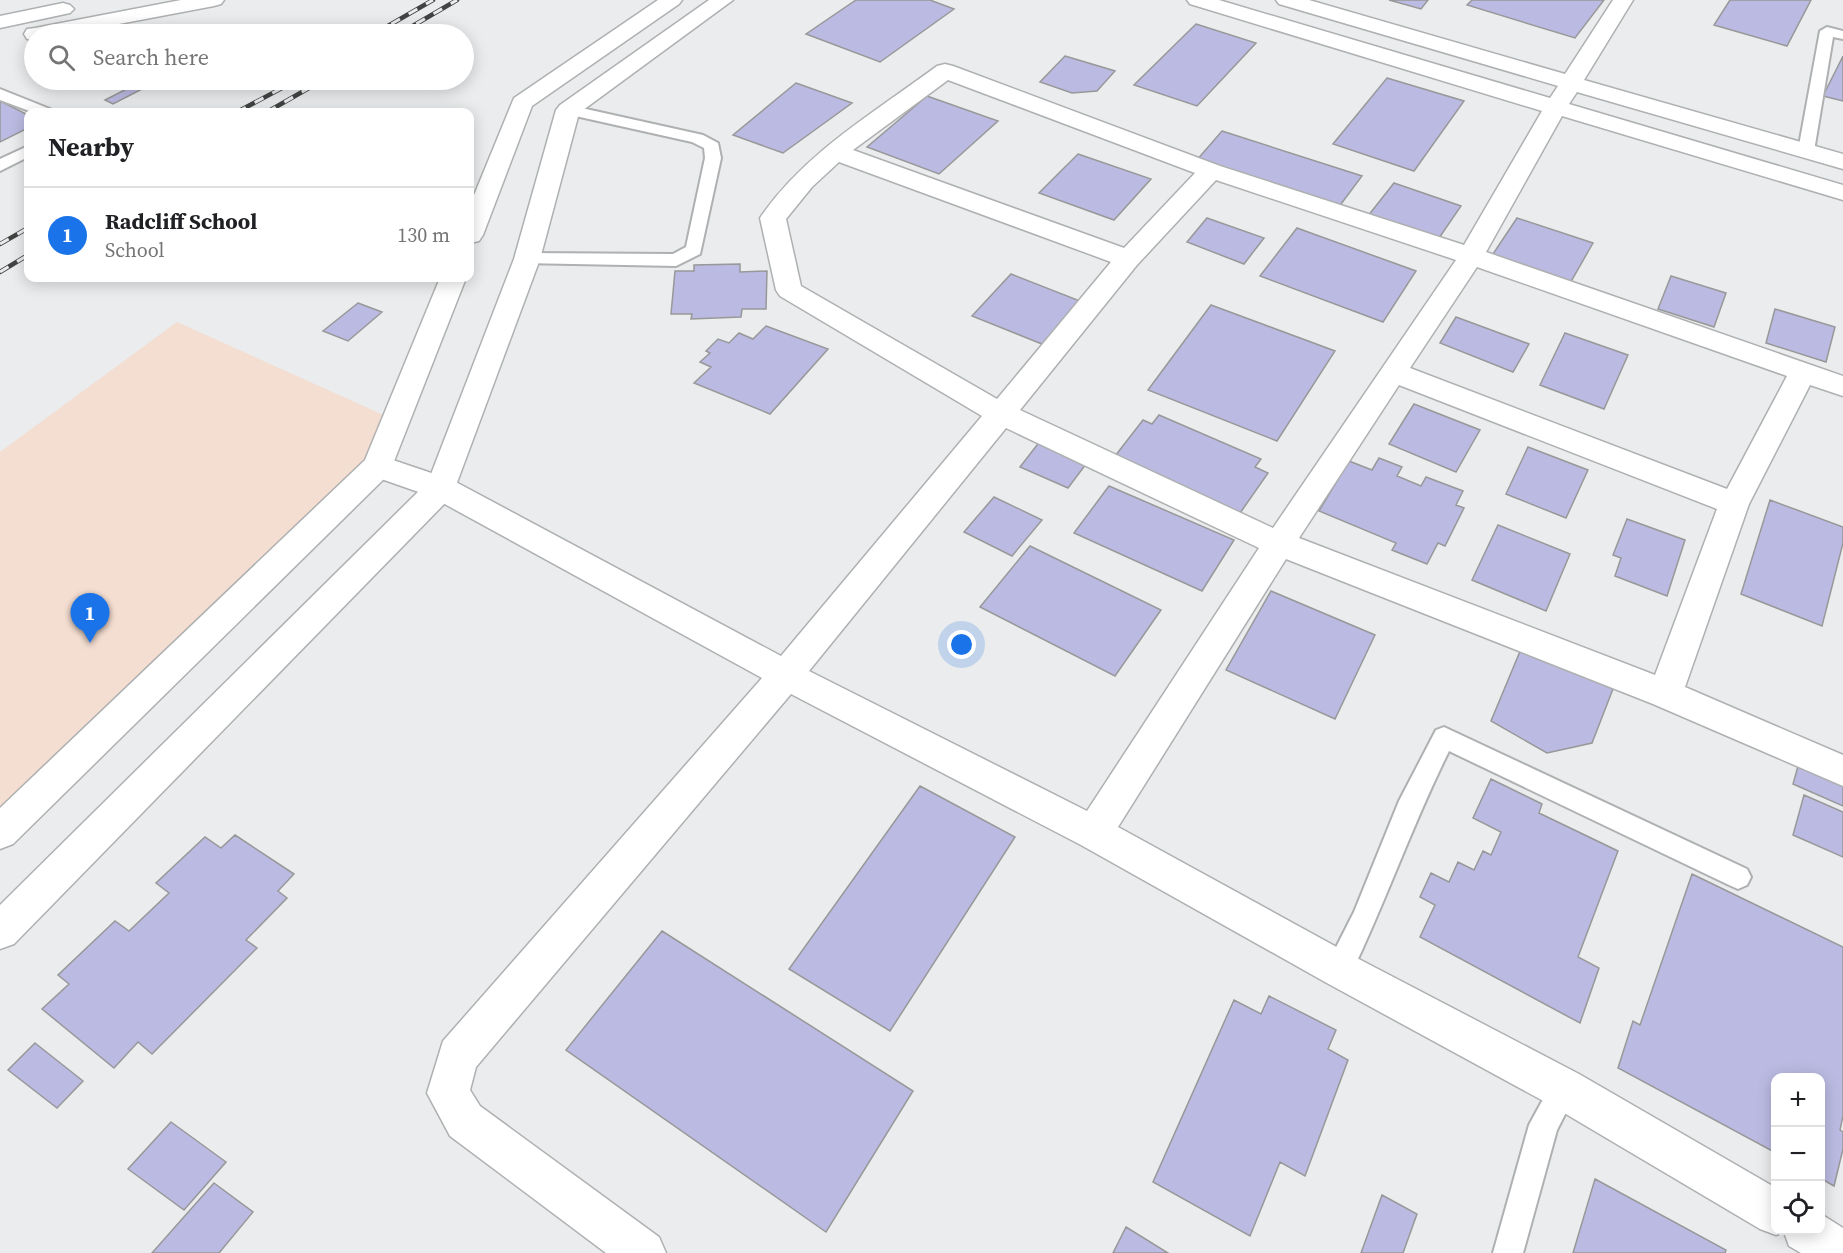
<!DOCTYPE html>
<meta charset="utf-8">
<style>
:root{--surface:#fff;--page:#f6f6f6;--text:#202124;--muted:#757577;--line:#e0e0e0;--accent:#1a73e8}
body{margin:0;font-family:"Source Serif 4",serif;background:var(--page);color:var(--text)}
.controls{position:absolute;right:18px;bottom:18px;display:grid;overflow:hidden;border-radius:12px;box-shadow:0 3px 15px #0003}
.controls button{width:54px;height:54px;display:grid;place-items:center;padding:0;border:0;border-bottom:2px solid var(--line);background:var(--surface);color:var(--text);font:30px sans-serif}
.you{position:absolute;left:962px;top:645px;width:21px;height:21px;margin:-15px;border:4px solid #fff;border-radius:50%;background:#1a73e8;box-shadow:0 0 0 9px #1a73e833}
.badge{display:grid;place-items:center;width:39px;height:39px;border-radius:50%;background:var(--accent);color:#fff;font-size:20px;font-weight:700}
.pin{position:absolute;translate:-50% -50px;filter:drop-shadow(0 2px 3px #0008)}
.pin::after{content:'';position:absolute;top:32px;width:21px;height:18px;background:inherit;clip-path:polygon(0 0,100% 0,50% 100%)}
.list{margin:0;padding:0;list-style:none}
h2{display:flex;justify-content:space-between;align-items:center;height:78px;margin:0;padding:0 24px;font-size:26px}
h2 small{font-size:20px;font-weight:400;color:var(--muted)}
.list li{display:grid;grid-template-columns:39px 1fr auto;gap:18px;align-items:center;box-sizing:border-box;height:96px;padding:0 24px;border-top:2px solid var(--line)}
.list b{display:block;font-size:22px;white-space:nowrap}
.list p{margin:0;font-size:20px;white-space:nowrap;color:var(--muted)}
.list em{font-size:20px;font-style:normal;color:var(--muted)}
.icon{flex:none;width:33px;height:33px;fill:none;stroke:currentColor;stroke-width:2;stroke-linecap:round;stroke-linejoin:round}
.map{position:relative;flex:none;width:1843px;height:1253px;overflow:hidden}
.search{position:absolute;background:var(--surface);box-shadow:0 3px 15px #0003;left:24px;top:24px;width:450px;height:66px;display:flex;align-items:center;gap:15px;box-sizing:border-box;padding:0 21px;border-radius:33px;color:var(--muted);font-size:22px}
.panel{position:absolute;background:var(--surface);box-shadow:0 3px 15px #0003;left:24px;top:108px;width:450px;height:174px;border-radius:12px}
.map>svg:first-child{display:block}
.education{fill:#f4ddd1}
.building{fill:#bbbae2;stroke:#989899;stroke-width:1.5}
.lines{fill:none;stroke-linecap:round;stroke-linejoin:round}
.service-casing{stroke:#aeb0b1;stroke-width:4}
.minor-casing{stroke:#aeb0b1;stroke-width:3}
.tertiary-casing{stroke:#aeb0b1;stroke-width:3}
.service{fill:#fff;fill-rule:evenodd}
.minor{fill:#fff;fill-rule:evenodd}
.tertiary{fill:#fff;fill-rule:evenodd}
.rail-casing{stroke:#424343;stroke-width:4.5}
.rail{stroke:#eaeced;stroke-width:3;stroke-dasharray:10;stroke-linecap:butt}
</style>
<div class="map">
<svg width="1843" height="1253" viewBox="0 0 1843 1253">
<rect width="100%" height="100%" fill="#eaeced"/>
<path class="education" d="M177 322 388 417 362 474 0 812V452Z"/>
<path class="building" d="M856 0H930L954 9 880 62 806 34Z
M1389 0H1428L1421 9Z
M1472 0H1604L1575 38 1467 5Z
M1730 0H1811L1787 46 1714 25Z
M1196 24 1256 43 1197 106 1134 85Z
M1065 56 1115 71 1097 91 1072 93 1040 82Z
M1843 56V101L1823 96Z
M1387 78 1464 101 1414 171 1333 144Z
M140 82 148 86 113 104 105 100Z
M796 83 852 103 783 153 733 135Z
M927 96 998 121 939 174 867 147Z
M0 101 28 115V128L0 142Z
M1222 131 1362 176 1338 208 1196 161Z
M1078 154 1151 179 1114 220 1039 193Z
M1394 183 1461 206 1437 241 1368 216Z
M1207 218 1264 238 1244 264 1187 242Z
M1517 218 1593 243 1569 285 1491 257Z
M1297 228 1416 271 1383 322 1260 276Z
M740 264V272L767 271 766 309H742L741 317 691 319 692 314H671L675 271H694V265Z
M1011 274 1085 303 1047 346 972 316Z
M1671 276 1726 293 1714 327 1658 309Z
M358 303 382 312 348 341 323 331Z
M1211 305 1335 351 1277 441 1148 390Z
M1775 309 1835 327 1826 362 1766 343Z
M1456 317 1529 344 1513 372 1440 343Z
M766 326 828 349 770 414 694 383 711 367 700 362 710 353 706 351 718 339 729 343 739 333 753 339Z
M1565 333 1628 355 1604 409 1540 385Z
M1414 404 1480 430 1456 472 1389 444Z
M1159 415 1261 459 1255 467 1268 473 1238 516 1112 460 1143 420 1152 424Z
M1041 440 1089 460 1068 488 1020 467Z
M1528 447 1588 470 1566 518 1506 494Z
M1379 458 1402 467 1397 476 1421 486 1426 477 1463 491 1456 505 1464 508 1445 546 1438 543 1427 564 1392 550 1396 543 1319 511 1349 461 1372 470Z
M1109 486 1234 540 1202 591 1074 533Z
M994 497 1042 520 1012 556 964 532Z
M1770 500 1843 527V543L1822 626 1741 594Z
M1627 519 1685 540 1667 596 1615 576 1621 558 1613 555Z
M1498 525 1570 554 1546 611 1472 580Z
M1030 546 1161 610 1115 676 980 607Z
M1271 591 1375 635 1335 719 1226 670Z
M1521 649 1613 689 1592 743 1547 753 1491 721Z
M1800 759 1843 778V806L1793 784Z
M1491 779 1542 804 1539 813 1618 851 1578 957 1599 968 1580 1023 1420 937 1435 905 1420 897 1431 873 1449 882 1458 862 1474 870 1483 851 1491 855 1501 832 1473 818Z
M920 786 1015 837 890 1031 789 969Z
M1804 795 1843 812V857L1793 835Z
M235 835 294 874 278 891 287 898 246 940 257 948 152 1054 138 1042 114 1068 42 1009 69 984 58 975 115 921 129 931 169 893 156 883 205 837 221 848Z
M1692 874 1843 947V1116L1840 1130 1843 1132V1149L1834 1186 1820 1178V1078H1776V1153L1618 1068 1633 1021 1640 1025Z
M662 931 913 1091 826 1232 566 1050Z
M1269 996 1336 1030 1328 1049 1348 1060 1305 1176 1280 1162 1250 1236 1153 1182 1234 1000 1261 1014Z
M35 1043 83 1081 57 1108 8 1070Z
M171 1122 226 1162 184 1210 128 1169Z
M1595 1179 1726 1250 1725 1253H1573Z
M214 1183 253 1212 219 1253H152Z
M1382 1195 1417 1214 1403 1253H1361Z
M1126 1227 1168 1253H1113Z"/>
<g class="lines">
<defs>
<path id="service" d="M1827 27 1843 31V39L1833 37 1814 151 1806 156 1798 151 1820 31Z
M0 89 50 109 52 112H32L0 100Z
M568 105 703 135 718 143 721 158 700 254 676 266 521 263 518 259 521 255 527 253 673 254 686 247 705 158 704 148 692 142 562 113 560 110Z
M28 146V157L0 171V159Z
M1444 727 1747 869 1751 877 1747 885 1738 889 1729 885 1449 751C1412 825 1385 904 1349 978L1339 982 1329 978 1325 969 1354 912 1399 801 1436 730Z
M1564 1075 1574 1079 1578 1089 1557 1130 1523 1253H1493L1529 1125 1554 1079Z"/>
<path id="minor" d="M1187 0H1219L1550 98 1558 86 1279 4 1276 0H1309L1565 74 1613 0H1633L1584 80 1843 154V169L1577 92 1569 104 1843 185V200L1562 116 1486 252 1843 376V396L1810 385 1749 504 1685 687 1843 755V786L1653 704 1286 559 1118 827 1353 956 1579 1074 1776 1188V1230H1820L1821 1214 1843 1228V1253H1801L1789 1246 1784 1232 1776 1235 1760 1229 1549 1104 1325 982 1081 845 791 694 476 1067 470 1090 480 1106 659 1237 666 1253H606L450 1136 427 1093 443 1041 762 678 430 496 367 474 363 466 367 458 378 455 452 480 781 656 982 416 780 296 776 290 760 218C804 153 875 112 937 66L945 64 953 66 1220 166 1464 245 1542 111 1190 4ZM948 80 1195 173 1124 248 853 150ZM839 162 1111 262 997 399 801 286 786 219 812 187ZM1216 180 1456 260 1273 528 1020 410 1137 265ZM1477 267 1787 376 1727 489 1410 368ZM1399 385 1717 509 1655 675 1299 538ZM1006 428 1259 548 1087 811 809 671Z"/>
<path id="tertiary" d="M181 0H224L221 4 214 6 66 34H34V40L27 39 24 34 27 29 35 28Z
M658 0H682L679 4 532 106 483 235 479 241 470 243V205L514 98Z
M709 0H733L579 113 540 259 452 496 14 944 0 949V905L428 482 514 259 556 110 560 105Z
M63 3 70 5 74 9 70 13 0 28V16Z
M440 278H466L389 474 13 844 0 849V808L365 460Z"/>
</defs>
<use href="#service" class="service-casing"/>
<use href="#minor" class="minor-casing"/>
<use href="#tertiary" class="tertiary-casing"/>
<use href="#service" class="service"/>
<use href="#minor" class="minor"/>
<use href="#tertiary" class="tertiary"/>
<defs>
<path id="rail" d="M374 34 433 0
M399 34 457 0
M237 112 297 80
M267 112 323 80
M0 244 28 228
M0 272 28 255"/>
</defs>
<use href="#rail" class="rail-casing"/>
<use href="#rail" class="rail"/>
</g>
</svg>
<div class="controls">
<button>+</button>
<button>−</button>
<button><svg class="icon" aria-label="locate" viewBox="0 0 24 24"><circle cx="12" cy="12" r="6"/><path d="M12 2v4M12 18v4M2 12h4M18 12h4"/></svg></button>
</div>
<div class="you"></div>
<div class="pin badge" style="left:90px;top:643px">1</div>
<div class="search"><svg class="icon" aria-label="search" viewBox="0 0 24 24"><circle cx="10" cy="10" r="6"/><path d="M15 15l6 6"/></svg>Search here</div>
<section class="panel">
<h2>Nearby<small></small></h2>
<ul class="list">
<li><span class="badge">1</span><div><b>Radcliff School</b><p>School</p></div><em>130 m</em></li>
</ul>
</section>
</div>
